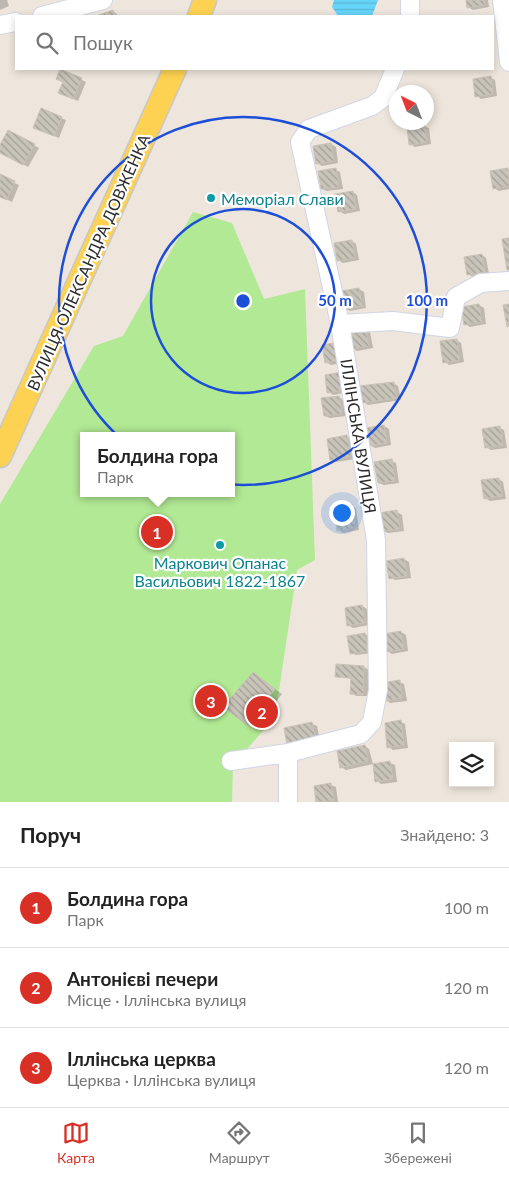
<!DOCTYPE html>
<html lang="uk">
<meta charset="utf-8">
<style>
:root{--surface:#fff;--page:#f6f6f6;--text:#222;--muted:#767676;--line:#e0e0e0;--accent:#d93025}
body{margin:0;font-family:Lato,sans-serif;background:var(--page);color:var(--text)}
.controls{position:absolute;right:15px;bottom:15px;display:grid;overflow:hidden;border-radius:0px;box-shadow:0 2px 8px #0003}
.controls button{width:45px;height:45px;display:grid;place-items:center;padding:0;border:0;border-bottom:1px solid var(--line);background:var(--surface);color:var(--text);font:25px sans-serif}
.compass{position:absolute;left:389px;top:85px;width:45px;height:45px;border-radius:50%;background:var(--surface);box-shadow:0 2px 8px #0003;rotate:318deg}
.you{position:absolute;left:341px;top:512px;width:18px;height:18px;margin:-12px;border:4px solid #fff;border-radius:50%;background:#1a73e8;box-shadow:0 0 0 8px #1a73e833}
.badge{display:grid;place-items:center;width:32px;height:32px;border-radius:50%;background:var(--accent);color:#fff;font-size:16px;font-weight:700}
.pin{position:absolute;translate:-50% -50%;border:2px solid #fff;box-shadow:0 1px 5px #0006}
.popup{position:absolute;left:80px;top:432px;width:155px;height:65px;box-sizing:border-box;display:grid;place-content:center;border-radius:0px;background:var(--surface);filter:drop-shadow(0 1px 4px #0005);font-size:16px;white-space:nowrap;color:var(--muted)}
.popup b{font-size:19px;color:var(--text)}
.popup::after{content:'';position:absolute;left:50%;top:100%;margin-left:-10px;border:10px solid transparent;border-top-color:var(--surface)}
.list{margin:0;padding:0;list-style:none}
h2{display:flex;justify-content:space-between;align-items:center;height:65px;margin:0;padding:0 20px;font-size:21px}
h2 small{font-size:16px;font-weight:400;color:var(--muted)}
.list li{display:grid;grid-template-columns:32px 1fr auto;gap:15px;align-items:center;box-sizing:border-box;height:80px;padding:0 20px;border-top:1px solid var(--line)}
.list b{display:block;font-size:19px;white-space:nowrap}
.list p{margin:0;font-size:16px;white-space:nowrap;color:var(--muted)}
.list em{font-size:16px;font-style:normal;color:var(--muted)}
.icon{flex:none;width:28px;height:28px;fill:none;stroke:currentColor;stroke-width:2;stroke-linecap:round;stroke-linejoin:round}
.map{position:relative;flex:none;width:509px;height:802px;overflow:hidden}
.search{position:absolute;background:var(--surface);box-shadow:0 2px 8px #0003;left:15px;right:15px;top:15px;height:55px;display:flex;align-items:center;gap:12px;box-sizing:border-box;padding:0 18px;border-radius:0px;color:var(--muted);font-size:19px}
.sheet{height:305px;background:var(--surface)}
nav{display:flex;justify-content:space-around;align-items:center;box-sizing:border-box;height:70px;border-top:1px solid var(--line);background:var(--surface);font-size:14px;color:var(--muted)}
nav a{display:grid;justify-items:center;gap:2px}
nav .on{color:var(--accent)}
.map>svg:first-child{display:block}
.park{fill:#b2e994;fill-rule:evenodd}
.water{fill:url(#water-rules)}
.shadow{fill:#0003}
.building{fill:url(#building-back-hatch);stroke:#cac2b5}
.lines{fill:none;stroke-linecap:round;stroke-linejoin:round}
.minor-casing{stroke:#d1d5e5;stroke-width:20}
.major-casing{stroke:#c8c8c8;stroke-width:25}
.minor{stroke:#fff;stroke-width:18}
.major{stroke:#fdd252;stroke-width:22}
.ring{fill:none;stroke:#1d4ed8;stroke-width:2.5}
.culture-dot{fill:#0f9aa8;stroke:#fff;stroke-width:2}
.labels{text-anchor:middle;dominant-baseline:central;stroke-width:4.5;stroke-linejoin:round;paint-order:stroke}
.culture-label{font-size:16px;fill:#0d838f;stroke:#fff;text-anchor:start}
.street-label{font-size:16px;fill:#2b2b2b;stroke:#fff}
.centre{fill:#1d4ed8;stroke:#fff;stroke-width:2.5}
.ring-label{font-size:15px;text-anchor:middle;font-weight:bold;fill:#1d4ed8;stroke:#fff;stroke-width:4.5;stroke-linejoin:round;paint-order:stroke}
</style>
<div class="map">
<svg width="509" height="802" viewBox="0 0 509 802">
<defs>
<pattern id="water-rules" width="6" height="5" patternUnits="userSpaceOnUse" patternTransform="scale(1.25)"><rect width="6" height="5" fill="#66d5f9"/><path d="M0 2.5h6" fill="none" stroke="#59b7d6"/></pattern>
<pattern id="building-back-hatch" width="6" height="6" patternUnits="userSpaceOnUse" patternTransform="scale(1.25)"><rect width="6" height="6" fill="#c9c4ba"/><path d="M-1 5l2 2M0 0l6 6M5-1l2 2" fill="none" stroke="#a39f97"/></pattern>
</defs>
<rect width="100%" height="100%" fill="#eee6dc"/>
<path class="park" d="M193 212 232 223 264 299 305 289 315 560 297 570 275 717 233 765 232 802H0V504L94 346 123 336ZM83 436H231V493H83Z"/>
<path class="water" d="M334 0H378L372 16H338L332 7Z"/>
<path class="shadow" d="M0 0H7L9 6 0 10Z
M467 0H488L489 7 473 10 468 7Z
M113 11 119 16H99Z
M61 70 86 82 78 101 64 95V82Z
M490 77 495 80 497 96 481 99 477 96Z
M42 110 66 120 59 138 39 130Z
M424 126 429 128 431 144 415 147 410 144Z
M9 132 39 148 28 167 0 152Z
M331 144 336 147 338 163 322 166 317 163Z
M508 169 509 189 499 191 494 188Z
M336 170 340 172 343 189 327 191 322 189Z
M0 176 19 185 12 202 0 196Z
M353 192 357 195 360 211 344 214 339 211Z
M352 241 356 244 359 260 343 263 338 260Z
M482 255 486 258 489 274 473 277 468 274Z
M359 289 364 292 366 308 350 311 345 308Z
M479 305 484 308 486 324 470 327 465 324Z
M366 330 370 332 373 348 357 351 352 348Z
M456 340 461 343 464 362 449 365 445 362Z
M324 346 347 362 331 365 326 362Z
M342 373 349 392 333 395 329 392Z
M393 383 398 386 401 400 368 405 363 402Z
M339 397 343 400 346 416 330 418 325 416Z
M384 426 389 429 391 445 375 448 370 445Z
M500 428 504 430 507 448 491 450 486 447Z
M347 437 352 439 355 459 336 462 332 459Z
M392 461 396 463 399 483 384 485 379 483Z
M499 479 503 482 506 499 490 501 485 498Z
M351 505 356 508 359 530 343 533 338 530Z
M397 512 402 515 404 531 388 533 383 531Z
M404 559 409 562 411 578 395 580 390 578Z
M362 606 367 609 369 625 353 628 348 625 346 609Z
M401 632 406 635 408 651 392 654 387 651Z
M365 634 370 637 372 653 356 655 351 653Z
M364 667 369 670 368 696H356L352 693V679L337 676Z
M260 678 282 694 255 728 248 724Z
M399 682 404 684 407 701 390 703 386 700Z
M209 694 224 702 218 712 204 704Z
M401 722 405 724 408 748 393 750 389 747Z
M312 724 317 726 320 741 293 747Z
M365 746 369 749 373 764 346 770 341 767Z
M390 763 395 765 397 782 381 784 377 781Z
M331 785 336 787 338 802H317L315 787Z"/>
<path class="building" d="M466 0H484L485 5 467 8Z
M113 10 116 16H96Z
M60 69 82 78 73 99 58 93 63 82 56 79Z
M491 76 493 94 475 97 473 79Z
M41 108 62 117 54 136 33 128Z
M424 124 427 142 409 145 407 127Z
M8 130 35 144 23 165 0 153V145Z
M331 143 334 161 316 164 313 146Z
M336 168 339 187 321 189 318 171Z
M508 168 509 186 493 189 490 171Z
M0 174 15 181 7 200 0 197Z
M353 191 356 209 338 212 335 194Z
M509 238V270H507L502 239Z
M352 240 355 258 337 261 334 243Z
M482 254 485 272 467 275 464 257Z
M359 288 362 306 344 309 341 291Z
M479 304 482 322 464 325 461 307Z
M509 304V326L507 327 503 305Z
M366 328 369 346 351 349 348 331Z
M457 339 460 360 443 363 440 341Z
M340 342 343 360 325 363 322 345Z
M342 372 345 390 327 393 325 375Z
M394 382 397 398 362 403 359 386Z
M339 396 342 414 324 416 321 398Z
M384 425 387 443 369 446 366 428Z
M500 426 503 445 485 448 482 429Z
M347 435 351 456 330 460 327 439Z
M392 459 395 481 378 483 374 462Z
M499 478 502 496 484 499 481 480Z
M352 504 355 528 337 531 334 507Z
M397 510 400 529 382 531 379 513Z
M404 558 407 576 389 579 386 561Z
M362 605 365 623 347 626 345 608Z
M401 631 404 649 386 652 383 634Z
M365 633 368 651 350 654 347 636Z
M336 664 364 666 363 695 350 694 351 678 335 677Z
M253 672 275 689 247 725 223 707Z
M400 680 402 698 385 701 382 683Z
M208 692 220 698 213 710 202 705Z
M401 720 404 745 387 748 385 723Z
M312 722 316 739 287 745 284 728Z
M365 745 368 761 340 768 337 751Z
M390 761 393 779 375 782 373 764Z
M331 783 334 801 316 802 314 786Z"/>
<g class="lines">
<defs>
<path id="minor" d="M502 0 509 62
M42 16 103 0
M410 16V0
M0 25 16 22
M340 324 393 321 450 328 456 297 481 283 509 281
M231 761 288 753
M288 802V753L361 734 372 722 378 690 376 540 340 324 300 142 309 129 372 106 383 98 395 69"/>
<path id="major" d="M199 16 205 0
M0 456 175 69"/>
</defs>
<use href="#minor" class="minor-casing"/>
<use href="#major" class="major-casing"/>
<use href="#minor" class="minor"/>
<use href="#major" class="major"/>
</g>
<g class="ring">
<circle cx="243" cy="301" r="92"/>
<circle cx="243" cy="301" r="184"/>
</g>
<g class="culture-dot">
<circle cx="211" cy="198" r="5"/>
<circle cx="220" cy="545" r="5"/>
</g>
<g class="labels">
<g class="culture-label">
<text x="221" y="198">Меморіал Слави</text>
<text x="220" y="562" text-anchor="middle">Маркович Опанас<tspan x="220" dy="18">Васильович 1822-1867</tspan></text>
</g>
<g class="street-label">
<text transform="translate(88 262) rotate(-66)">ВУЛИЦЯ ОЛЕКСАНДРА ДОВЖЕНКА</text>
<text transform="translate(359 436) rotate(81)">ІЛЛІНСЬКА ВУЛИЦЯ</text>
</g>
</g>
<circle cx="243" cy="301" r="8" class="centre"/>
<g class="ring-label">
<text x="335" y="306">50 m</text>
<text x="427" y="306">100 m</text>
</g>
</svg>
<div class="controls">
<button><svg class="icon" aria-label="layers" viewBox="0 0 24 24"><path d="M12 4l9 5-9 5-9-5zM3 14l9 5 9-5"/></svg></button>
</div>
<svg class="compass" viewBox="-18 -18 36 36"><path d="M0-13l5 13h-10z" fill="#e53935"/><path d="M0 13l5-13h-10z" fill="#767676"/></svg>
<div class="you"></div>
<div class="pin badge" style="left:157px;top:532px">1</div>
<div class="popup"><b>Болдина гора</b>Парк</div>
<div class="pin badge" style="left:262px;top:712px">2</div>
<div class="pin badge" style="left:211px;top:701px">3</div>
<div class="search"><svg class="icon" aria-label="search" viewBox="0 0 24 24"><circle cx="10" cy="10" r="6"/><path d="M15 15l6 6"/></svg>Пошук</div>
</div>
<section class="sheet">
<h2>Поруч<small>Знайдено: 3</small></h2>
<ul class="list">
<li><span class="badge">1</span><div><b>Болдина гора</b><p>Парк</p></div><em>100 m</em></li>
<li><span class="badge">2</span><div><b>Антонієві печери</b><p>Місце · Іллінська вулиця</p></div><em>120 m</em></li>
<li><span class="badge">3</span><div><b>Іллінська церква</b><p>Церква · Іллінська вулиця</p></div><em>120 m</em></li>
</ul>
</section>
<nav>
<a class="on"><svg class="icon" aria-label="map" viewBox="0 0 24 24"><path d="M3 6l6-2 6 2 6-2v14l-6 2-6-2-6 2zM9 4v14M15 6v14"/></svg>Карта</a>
<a><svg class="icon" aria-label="directions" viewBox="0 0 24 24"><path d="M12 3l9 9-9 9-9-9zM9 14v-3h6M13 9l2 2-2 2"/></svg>Маршрут</a>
<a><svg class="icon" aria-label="saved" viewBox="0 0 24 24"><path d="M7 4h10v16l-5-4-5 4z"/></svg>Збережені</a>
</nav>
